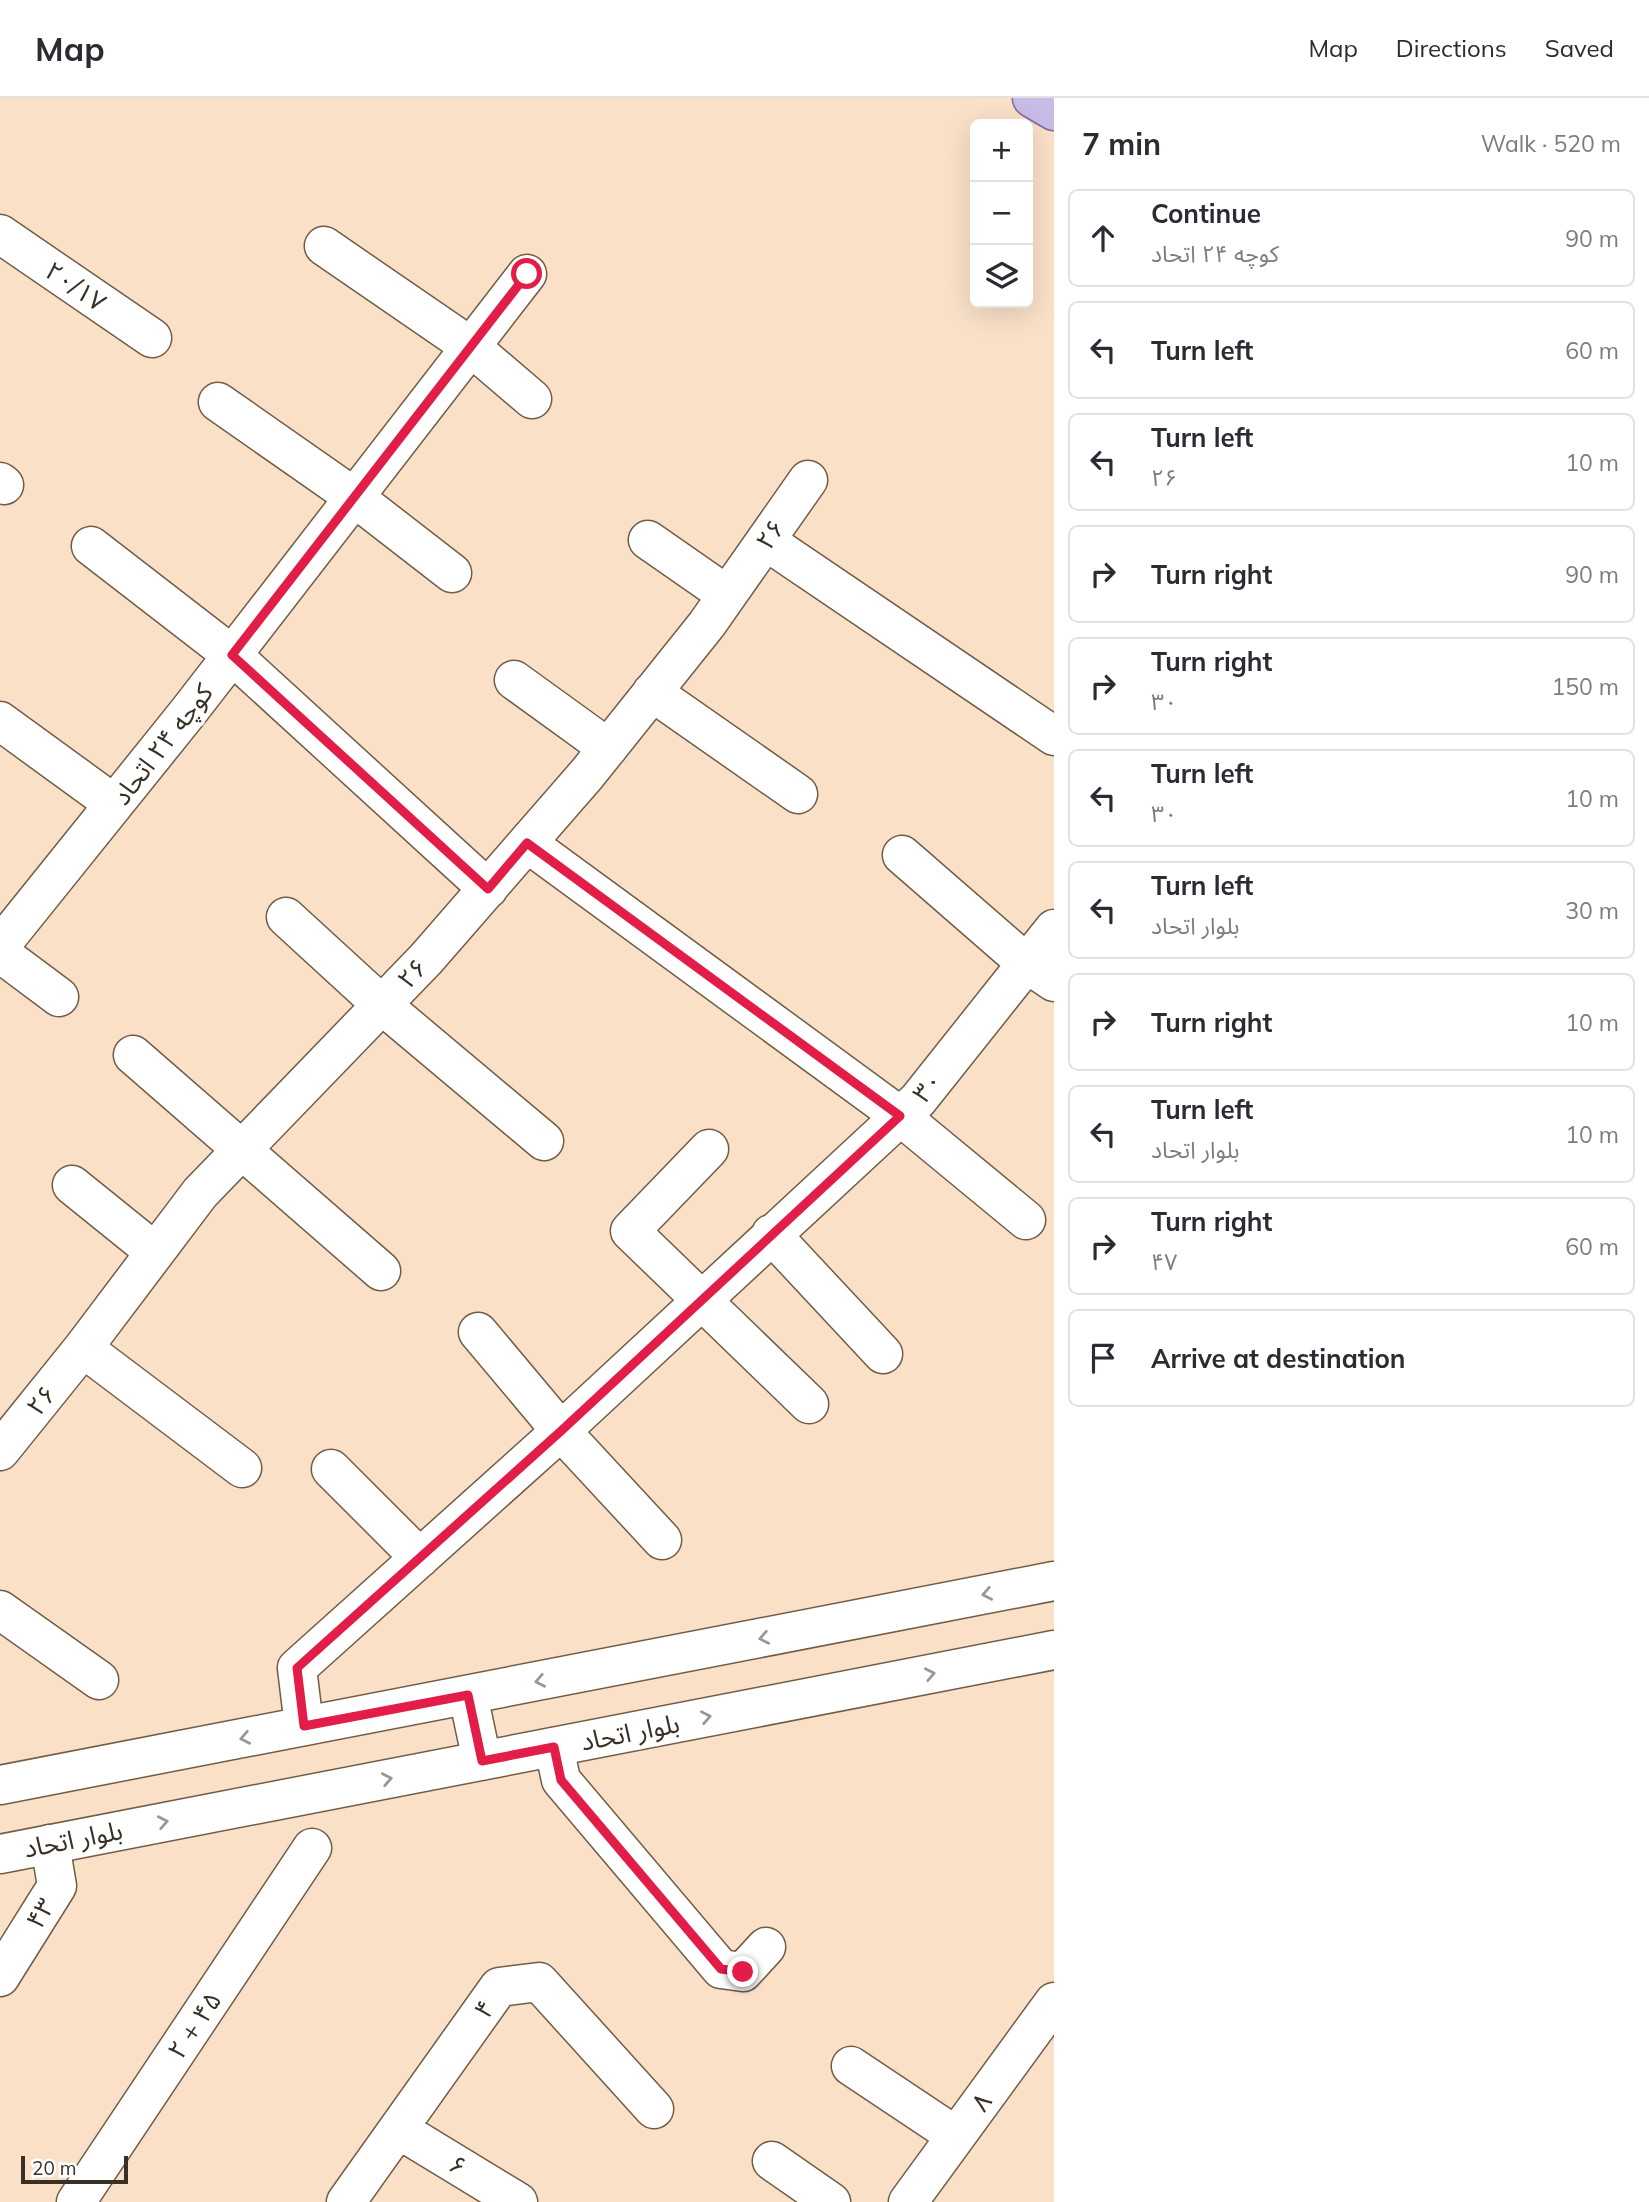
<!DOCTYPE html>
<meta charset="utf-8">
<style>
:root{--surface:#fff;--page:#f2f2f3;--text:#2b2b33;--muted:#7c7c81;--line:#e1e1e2}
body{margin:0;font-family:Mulish,"Noto Sans Arabic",sans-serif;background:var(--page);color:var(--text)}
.controls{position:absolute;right:21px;top:21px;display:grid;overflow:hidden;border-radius:10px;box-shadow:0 7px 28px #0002}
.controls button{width:63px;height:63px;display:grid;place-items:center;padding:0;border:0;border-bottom:2px solid var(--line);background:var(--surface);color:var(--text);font:35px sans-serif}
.scale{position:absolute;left:21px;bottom:18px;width:107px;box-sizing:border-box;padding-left:7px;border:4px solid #382f25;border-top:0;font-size:19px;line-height:24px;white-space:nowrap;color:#382f25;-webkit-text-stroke:5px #fff;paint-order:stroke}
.stop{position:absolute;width:21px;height:21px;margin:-16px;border:5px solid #e11d48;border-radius:50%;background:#fff}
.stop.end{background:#e11d48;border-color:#fff;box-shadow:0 2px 7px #0008}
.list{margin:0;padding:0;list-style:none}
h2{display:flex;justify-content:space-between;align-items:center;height:91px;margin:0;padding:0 28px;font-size:30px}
h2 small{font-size:23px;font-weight:400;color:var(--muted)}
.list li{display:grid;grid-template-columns:46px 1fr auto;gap:21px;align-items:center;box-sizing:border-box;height:98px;margin:0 14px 14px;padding:0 14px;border:2px solid var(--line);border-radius:10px}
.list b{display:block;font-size:26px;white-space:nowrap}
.list p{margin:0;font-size:23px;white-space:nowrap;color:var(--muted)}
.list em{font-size:23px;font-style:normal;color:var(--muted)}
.icon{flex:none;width:38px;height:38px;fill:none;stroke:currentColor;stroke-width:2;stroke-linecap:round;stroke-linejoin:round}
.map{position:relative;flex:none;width:1054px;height:2104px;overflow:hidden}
header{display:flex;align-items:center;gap:42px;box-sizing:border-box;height:98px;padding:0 35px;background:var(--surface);border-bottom:2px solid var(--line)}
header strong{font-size:33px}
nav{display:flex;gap:38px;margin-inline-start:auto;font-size:24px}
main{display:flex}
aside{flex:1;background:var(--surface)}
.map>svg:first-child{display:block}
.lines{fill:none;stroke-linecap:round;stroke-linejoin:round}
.minor-casing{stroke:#715c46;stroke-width:41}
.secondary-casing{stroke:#715c46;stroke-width:41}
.primary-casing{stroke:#7e6c99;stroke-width:41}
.minor{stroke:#fff;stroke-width:38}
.secondary{stroke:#fff;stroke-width:38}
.primary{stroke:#c8bbe8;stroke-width:38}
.oneway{stroke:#9c9792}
.route{stroke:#e11d48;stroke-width:9}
.labels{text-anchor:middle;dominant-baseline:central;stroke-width:7;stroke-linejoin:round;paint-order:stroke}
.street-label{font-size:26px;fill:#382f25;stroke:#fff}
</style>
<header>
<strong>Map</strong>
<nav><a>Map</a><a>Directions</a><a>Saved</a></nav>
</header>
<main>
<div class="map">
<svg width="1054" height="2104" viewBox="0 0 1054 2104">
<rect width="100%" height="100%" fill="#f9e0c7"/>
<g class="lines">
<defs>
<path id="minor" d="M0 136 152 240
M324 148 471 249 532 301
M218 304 354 399 452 475
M0 384 4 387
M648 442 727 497
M766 443 1054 638
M91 448 232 557 488 791
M514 582 608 650
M652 594 798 696
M0 623 114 706
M527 745 900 1018 1026 1122
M902 757 1026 865 1054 884
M286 819 382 907 544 1043
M0 848 189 613 527 176
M0 855 59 899
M133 957 381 1173
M709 1051 630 1133 809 1306
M72 1087 155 1154
M771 1136 883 1256
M478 1234 561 1333 662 1442
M83 1250 242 1370
M0 1353 83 1250 200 1095 426 861 587 676 707 526 808 382
M331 1371 420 1460
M0 1512 99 1582
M304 1628 297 1570 561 1333 918 1002 1054 831
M554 1649 561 1682 721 1871 743 1874 766 1849
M0 1879 57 1788 50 1746
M851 1968 956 2038
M398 2031 518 2104
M772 2063 831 2104
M76 2104 312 1750
M346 2104 499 1889 539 1884 654 2011
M908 2104 1054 1904"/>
<path id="secondary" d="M468 1597 482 1663
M0 1687 1054 1483
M0 1756 1054 1552"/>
<path id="primary" d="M1032 0 1054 13"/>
</defs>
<use href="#minor" class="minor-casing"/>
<use href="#secondary" class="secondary-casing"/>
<use href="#primary" class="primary-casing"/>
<use href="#minor" class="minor"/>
<use href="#secondary" class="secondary"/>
<use href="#primary" class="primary"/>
</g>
<defs><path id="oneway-chevron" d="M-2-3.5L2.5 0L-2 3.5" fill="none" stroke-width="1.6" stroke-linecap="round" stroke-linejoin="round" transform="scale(1.75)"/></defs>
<g class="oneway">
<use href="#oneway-chevron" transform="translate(987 1496) rotate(169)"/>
<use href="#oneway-chevron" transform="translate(764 1540) rotate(169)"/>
<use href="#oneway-chevron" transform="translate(930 1576) rotate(-11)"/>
<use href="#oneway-chevron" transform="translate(540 1583) rotate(169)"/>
<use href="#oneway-chevron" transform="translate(706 1619) rotate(-11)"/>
<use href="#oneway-chevron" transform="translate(245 1640) rotate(169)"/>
<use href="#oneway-chevron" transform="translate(387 1681) rotate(-11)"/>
<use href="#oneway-chevron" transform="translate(163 1724) rotate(-11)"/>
</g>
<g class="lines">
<path class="route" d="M527 176 232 557 488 791 527 745 900 1018 561 1333 297 1570 304 1628 468 1597 482 1663 554 1649 561 1682 721 1871 743 1874"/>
</g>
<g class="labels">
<g class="street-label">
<text transform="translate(76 188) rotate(34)">۲۰/۱۷</text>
<text transform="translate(770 436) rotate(-55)">۲۶</text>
<text transform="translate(162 646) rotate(-52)">کوچه ۲۴ اتحاد</text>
<text transform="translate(412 875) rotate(-47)">۲۶</text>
<text transform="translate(927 989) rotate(-50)">۳۰</text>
<text transform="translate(41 1302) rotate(-51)">۲۶</text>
<text transform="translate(630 1634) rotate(-11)">بلوار اتحاد</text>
<text transform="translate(73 1741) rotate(-11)">بلوار اتحاد</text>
<text transform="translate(40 1815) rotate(-58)">۴۳</text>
<text transform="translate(484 1911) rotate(-54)">۴</text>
<text transform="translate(194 1927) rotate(-56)">۲ + ۴۵</text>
<text transform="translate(981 2004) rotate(-54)">۸</text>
<text transform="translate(458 2067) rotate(31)">۶</text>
</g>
</g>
</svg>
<div class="controls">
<button>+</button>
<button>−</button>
<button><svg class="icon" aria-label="layers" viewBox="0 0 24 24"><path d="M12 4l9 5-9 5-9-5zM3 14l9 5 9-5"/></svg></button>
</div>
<div class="scale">20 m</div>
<div class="stop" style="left:527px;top:176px"></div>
<div class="stop end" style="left:743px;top:1874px"></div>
</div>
<aside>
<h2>7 min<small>Walk · 520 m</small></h2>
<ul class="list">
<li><svg class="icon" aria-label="ahead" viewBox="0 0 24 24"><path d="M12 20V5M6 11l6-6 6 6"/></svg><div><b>Continue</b><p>کوچه ۲۴ اتحاد</p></div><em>90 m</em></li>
<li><svg class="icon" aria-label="left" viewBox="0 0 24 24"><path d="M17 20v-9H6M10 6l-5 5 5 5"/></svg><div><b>Turn left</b></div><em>60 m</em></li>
<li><svg class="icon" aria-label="left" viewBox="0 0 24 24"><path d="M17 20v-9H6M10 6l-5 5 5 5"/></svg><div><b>Turn left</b><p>۲۶</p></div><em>10 m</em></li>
<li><svg class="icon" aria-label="right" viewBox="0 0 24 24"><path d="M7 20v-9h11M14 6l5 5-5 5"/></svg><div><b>Turn right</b></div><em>90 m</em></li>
<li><svg class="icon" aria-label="right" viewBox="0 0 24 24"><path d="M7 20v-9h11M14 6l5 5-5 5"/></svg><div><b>Turn right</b><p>۳۰</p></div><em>150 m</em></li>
<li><svg class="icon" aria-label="left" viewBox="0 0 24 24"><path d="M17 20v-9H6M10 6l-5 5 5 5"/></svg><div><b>Turn left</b><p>۳۰</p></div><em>10 m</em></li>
<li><svg class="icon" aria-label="left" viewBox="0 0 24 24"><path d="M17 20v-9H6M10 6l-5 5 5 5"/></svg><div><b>Turn left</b><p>بلوار اتحاد</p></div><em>30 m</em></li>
<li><svg class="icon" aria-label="right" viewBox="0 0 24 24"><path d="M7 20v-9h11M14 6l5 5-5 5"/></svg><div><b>Turn right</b></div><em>10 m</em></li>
<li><svg class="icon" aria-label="left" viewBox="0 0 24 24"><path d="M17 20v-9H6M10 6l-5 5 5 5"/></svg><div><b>Turn left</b><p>بلوار اتحاد</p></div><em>10 m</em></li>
<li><svg class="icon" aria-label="right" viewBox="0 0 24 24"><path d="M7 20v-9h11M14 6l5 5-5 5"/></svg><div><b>Turn right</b><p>۴۷</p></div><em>60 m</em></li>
<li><svg class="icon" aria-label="arrive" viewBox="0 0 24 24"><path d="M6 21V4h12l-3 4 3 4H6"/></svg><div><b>Arrive at destination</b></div></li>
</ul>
</aside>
</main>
